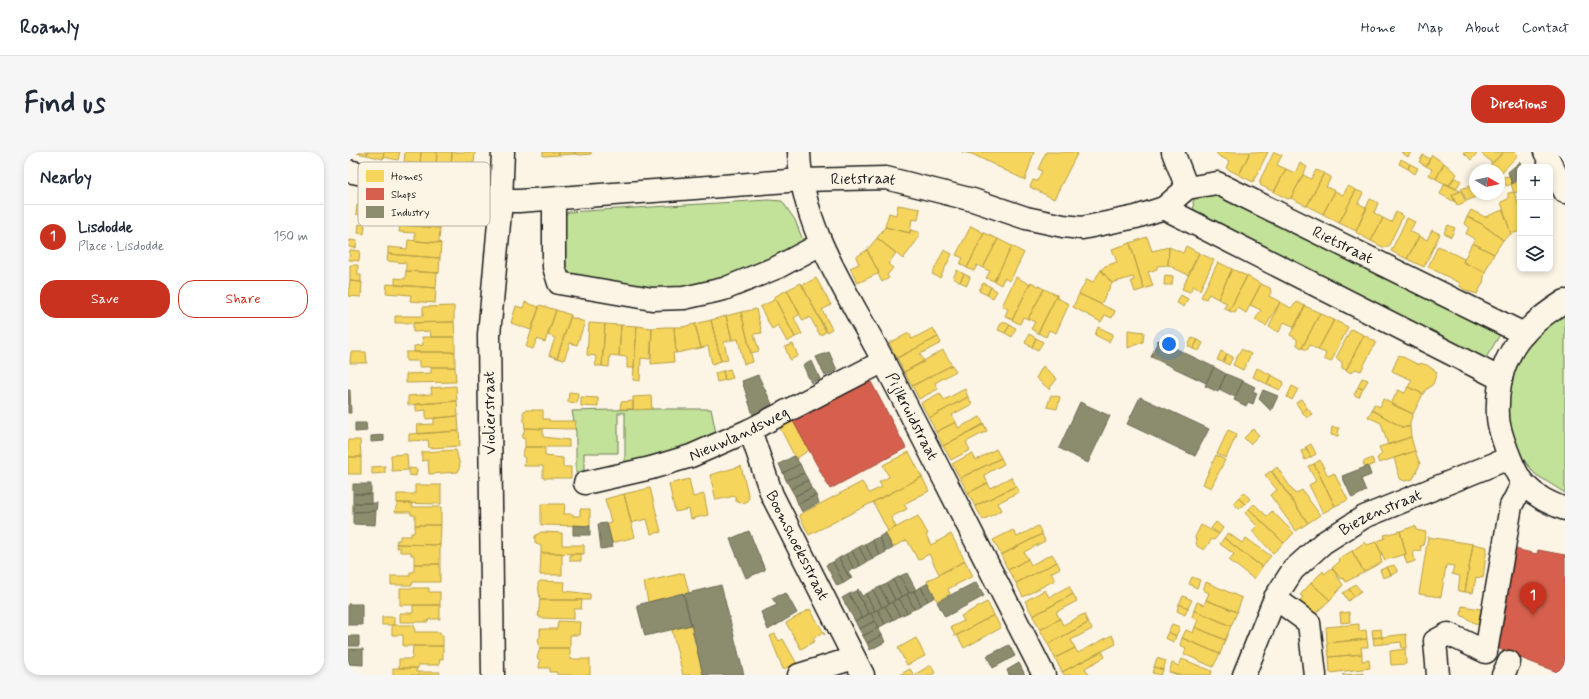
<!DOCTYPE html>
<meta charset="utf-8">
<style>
:root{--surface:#fff;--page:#f6f6f7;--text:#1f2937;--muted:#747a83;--line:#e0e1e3;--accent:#c8321e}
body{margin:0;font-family:Mynerve,sans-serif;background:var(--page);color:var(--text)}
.controls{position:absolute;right:12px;top:12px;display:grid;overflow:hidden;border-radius:8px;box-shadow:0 2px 6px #0003}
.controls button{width:36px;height:36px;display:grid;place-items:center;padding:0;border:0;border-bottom:1px solid var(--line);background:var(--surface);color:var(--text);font:20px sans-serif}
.compass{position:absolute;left:1121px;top:12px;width:36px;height:36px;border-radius:50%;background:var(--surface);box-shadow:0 2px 6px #0003;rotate:99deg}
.you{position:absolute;left:821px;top:192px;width:14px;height:14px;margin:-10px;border:3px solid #fff;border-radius:50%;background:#1a73e8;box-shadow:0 0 0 6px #1a73e833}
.badge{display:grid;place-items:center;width:26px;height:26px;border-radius:50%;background:var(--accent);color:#fff;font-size:13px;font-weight:700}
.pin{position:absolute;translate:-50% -33px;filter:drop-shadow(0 1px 2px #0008)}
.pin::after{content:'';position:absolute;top:21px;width:14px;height:12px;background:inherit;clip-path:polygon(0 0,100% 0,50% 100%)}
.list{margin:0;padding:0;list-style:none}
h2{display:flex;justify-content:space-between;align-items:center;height:52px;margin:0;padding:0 16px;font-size:17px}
h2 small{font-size:13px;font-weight:400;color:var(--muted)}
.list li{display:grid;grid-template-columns:26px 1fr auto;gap:12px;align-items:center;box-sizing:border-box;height:64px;padding:0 16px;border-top:1px solid var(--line)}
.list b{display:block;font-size:15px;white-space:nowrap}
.list p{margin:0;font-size:13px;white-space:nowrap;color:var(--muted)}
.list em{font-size:13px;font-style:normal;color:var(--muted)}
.actions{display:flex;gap:8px;padding:12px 16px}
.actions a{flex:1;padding:9px 0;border:1px solid var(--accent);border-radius:16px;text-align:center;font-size:14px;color:var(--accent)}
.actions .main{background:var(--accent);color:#fff}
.icon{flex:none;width:22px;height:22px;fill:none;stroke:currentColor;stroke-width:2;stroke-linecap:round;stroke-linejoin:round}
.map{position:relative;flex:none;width:1217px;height:523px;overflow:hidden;border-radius:16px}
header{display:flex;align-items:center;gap:24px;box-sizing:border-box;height:56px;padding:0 20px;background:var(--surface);border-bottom:1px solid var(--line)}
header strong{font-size:19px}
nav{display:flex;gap:22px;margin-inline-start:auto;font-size:14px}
.intro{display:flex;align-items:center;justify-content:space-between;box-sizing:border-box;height:96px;padding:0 24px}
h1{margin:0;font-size:28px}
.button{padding:10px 18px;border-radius:16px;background:var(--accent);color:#fff;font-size:14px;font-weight:700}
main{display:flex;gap:24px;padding:0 24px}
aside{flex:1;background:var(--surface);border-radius:16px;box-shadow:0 2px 6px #0003}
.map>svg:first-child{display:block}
.green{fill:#c2e199;stroke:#6f7e5a}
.homes{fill:#f6d55c;stroke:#b59e49}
.shops{fill:#d6604d;stroke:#9e4c3e}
.industry{fill:#8c8c6e;stroke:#6a6a55}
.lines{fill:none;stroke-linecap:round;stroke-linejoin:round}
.minor-casing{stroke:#1c1c1c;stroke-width:25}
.major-casing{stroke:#1c1c1c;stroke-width:25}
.minor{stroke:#fcf5e5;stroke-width:22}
.major{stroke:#fcf5e5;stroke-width:22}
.labels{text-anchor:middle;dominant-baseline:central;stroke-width:4;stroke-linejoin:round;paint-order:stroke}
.street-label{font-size:16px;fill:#1c1c1c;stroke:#fcf5e5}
.key{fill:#fcf5e5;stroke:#b9b4a9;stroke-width:1}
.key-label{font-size:11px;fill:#1c1c1c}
</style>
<header>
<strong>Roamly</strong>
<nav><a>Home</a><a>Map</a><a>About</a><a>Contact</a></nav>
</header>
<div class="intro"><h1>Find us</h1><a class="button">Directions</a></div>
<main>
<aside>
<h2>Nearby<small></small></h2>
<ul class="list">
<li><span class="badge">1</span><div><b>Lisdodde</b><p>Place · Lisdodde</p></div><em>150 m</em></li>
</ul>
<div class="actions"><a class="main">Save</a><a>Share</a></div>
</aside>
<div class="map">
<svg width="1217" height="523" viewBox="0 0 1217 523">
<rect width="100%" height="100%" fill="#fcf5e5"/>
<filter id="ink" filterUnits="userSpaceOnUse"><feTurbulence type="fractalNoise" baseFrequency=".025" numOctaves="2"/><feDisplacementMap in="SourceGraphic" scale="8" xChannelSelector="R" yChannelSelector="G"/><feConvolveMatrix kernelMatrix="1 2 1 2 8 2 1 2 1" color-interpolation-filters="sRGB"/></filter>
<g filter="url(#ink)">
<path class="green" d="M863 37 1153 181 1136 209 846 59 845 49 853 41Z
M420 48 434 49 447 68 456 91 381 126 318 140 227 124 218 118 217 64 220 60Z
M1217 160V341L1187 322 1173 304 1158 266 1159 230 1181 185Z
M304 257H363L368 281 337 295 277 311V261H270V301H236V319L228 321V280L224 259Z"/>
<path class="homes" d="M4 0H20L19 3Z
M20 0H36L35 7 19 3Z
M36 0H52L50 8 35 5Z
M57 0H73L72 12 56 10Z
M73 0H89L88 13 72 12Z
M89 0H104L103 14 88 13Z
M104 0H127L126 11 119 10 117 15 103 14Z
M195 0H210L211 3 195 4Z
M210 0H226L227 2 211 3Z
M226 0H243V2L233 3 227 2Z
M614 0H686L677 28 624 2Z
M698 0H730L706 47 682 35 685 28 689 29 694 19 690 17Z
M869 0H902L891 23 878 16 881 9 871 4 868 1Z
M902 0H920L905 30 891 23Z
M926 0 934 3 929 13 938 17 926 40 912 33 913 31 911 30Z
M1053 0H1063L1060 5Z
M1115 0H1130L1123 8Z
M1132 0H1156L1144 11Z
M1156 0H1167L1170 3 1151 23V18H1140L1138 17Z
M1075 3 1082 7 1078 14 1071 10Z
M1084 3 1096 11 1088 27 1081 23 1084 17 1078 14Z
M1053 7 1062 12 1060 17 1051 12Z
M952 11 959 15 943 46 940 47 926 40 938 17 947 21Z
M1096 11 1109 22 1101 34 1088 27Z
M1062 12 1070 16 1067 22 1060 17Z
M968 18 976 21 959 54 943 46 955 23 963 27Z
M976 21 983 25 978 35 987 39 975 62 959 54Z
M1161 24 1164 32 1158 34 1155 25Z
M1106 25 1113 29 1108 37 1101 34Z
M1170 30 1172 39 1166 41 1163 32Z
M1097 31 1112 39 1104 43 1107 50 1092 42Z
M1000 34 1008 38 991 71 975 62 987 39 995 43Z
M1122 34 1127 45 1119 49 1113 37Z
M1008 38 1015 41 1010 51 1019 56 1008 79 991 71Z
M1113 39 1118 50 1109 53 1104 43Z
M1166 40 1172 58V79L1163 82 1153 50 1160 47V41Z
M1022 47 1030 51 1026 61 1035 66 1023 89 1009 81 1008 79Z
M9 53 15 54 14 63 8 62Z
M550 53 572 57 570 68 564 67 562 81 537 75 541 61 548 63Z
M1123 58 1137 65 1155 58 1163 82 1155 88 1134 72 1119 65Z
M62 59 93 61 92 76 52 73V67L62 68Z
M1048 60 1055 64 1040 95 1038 94 1037 96 1023 89 1035 66 1043 70Z
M1119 65 1134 72 1155 88 1146 102 1125 91 1127 87 1118 82 1121 75 1116 71Z
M1059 66 1067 70 1062 79 1071 84 1059 107 1043 99Z
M11 72 17 73 16 82 10 81Z
M52 73 92 76 91 91H93L67 89V81L51 80Z
M1100 73 1107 76 1103 85 1096 81Z
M623 74 636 81 619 116 612 112 615 106 608 103Z
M537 75 562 81V78L571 80 570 87 555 107 529 86Z
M1084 78 1092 82 1076 115 1059 107 1071 84 1079 88Z
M636 81 650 87 635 116 629 113 626 119 619 116Z
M799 85 804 99 821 95 820 113 809 114V117L800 120 805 134 796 137 782 91Z
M529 86 548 101 540 112 545 116 539 123 541 126 534 130 530 122 531 121 519 98Z
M650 87 664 94 646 129 638 126 642 119 635 116Z
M2 88 9 89 8 96 1 95Z
M60 88 93 91 92 106 40 102V95L59 97Z
M782 91 796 137 787 140 783 129 786 128 785 125 764 131 753 118 757 114 769 110 764 97Z
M1124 91 1146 102 1137 120 1115 110Z
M664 94 676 101 662 129 656 126 653 133 646 129Z
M838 94 851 101 840 123 820 113 821 95 835 101Z
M1090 94 1116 107 1115 110 1137 120 1135 131 1129 142 1117 138 1111 133 1112 131 1080 115Z
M2 98 12 99 11 109 1 108Z
M519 98 531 121 510 131 502 116 511 112 508 105Z
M596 98 604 102 592 126 584 122Z
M851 101 866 108 852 138 845 134 842 140 834 137Z
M40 102 92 106 91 121 58 119V111L39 109Z
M870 110 884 117 870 147 861 142 858 147 853 145Z
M2 113H10V123H13V130L2 129Z
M884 117 899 124 881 159 876 156 879 151 870 147Z
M609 118 616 122 612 130 605 126Z
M753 118 764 131 753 152 731 142 739 127 745 130Z
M58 119 91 121H89L88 136 47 133V126L57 127Z
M616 122 622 125 619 133 612 130Z
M817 123 825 124 824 133H816Z
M899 124 913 132 898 161 890 156 887 161 881 159Z
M668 125 681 132 683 130 664 168 657 164 660 157 654 154Z
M468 126 483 153 474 158 484 177 479 180 453 131 455 133Z
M2 129 14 130 13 145 0 144Z
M683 130 696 137 680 167 675 165 672 172 664 168Z
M453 131 478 180 472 183 462 165 455 169 439 138Z
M635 131 643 135 639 143 631 139Z
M39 132 88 136 87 151 62 149 63 143 38 141Z
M913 132 922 136 923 140 921 144 932 150 918 174 907 168 913 158 902 153Z
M643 135 649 139 645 146 639 143Z
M696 137 709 143 690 181 683 177 687 170 680 167Z
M439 138 452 162 446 166 454 182 447 185 426 145Z
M731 142 767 159 764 166 757 163 753 170 725 155Z
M709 143V146L721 152 708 181 701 178 698 185 690 181Z
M833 143 840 147 836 155 829 151Z
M426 145 447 185 439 190 430 173 424 177 412 155 426 148Z
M177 150 191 155 183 178 163 171 168 154 175 156Z
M932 150 943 156 949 150 957 154 947 175 936 170 931 180 921 175Z
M192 153 208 158 197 190 189 187 185 197 178 195Z
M106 154V170L47 171V164H75V155Z
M957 154 972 161 954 196 949 193V187L942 183Z
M408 157 414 181 406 182 411 199 403 201 393 160Z
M208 158 223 163 209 206 201 203 207 186 200 183Z
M393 160 405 210 396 212 390 187 384 188 378 164Z
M972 161 986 168 970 198 962 193 959 198 954 196Z
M223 163 222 165 237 170 229 193 222 191 216 208 209 206Z
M378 164 384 188 376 190 380 208 373 209 363 168Z
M363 168 373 209 364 212 360 194 353 196 347 172Z
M986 168 1000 175 983 210 976 207 978 201 970 198Z
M654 169 662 173 657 181 650 178Z
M106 170 107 185H83L82 179 65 180V171Z
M241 171 257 172 254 214H247L248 204 239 203Z
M257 172 273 173 271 204 262 203 261 215 254 214Z
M347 172 353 196 328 201 326 175H334Z
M273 173 289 174 286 216H279V205L271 204Z
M662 173 668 176 664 185 657 181Z
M289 174 304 176 302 207 293 206 292 229 285 228Z
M318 175H326L328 201H325L326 210 303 212 304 176Z
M750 175 765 182 761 190 747 183Z
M585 176 590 185 549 206 541 191 561 181 564 187Z
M1003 177 1016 183 998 218 994 216V210L988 206Z
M780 178 796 180 795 190 780 196Z
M681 182 688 186 684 195 677 191Z
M1016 183 1028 190 1013 219 1008 217 1003 221 998 218Z
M74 185H107V200H66V194L75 193Z
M590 185 593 191 572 202 576 210 556 220 549 206Z
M688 186 695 190 690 198 684 195Z
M844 186 850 188 845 197 840 194Z
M850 188 855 191 851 199 845 197Z
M445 192 450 204 442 208 437 195Z
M893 197 903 202 895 218 885 213Z
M595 198 604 213 564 234 556 220Z
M873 199 879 202 875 210 869 208Z
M3 200H18L19 211H2Z
M58 200H107V215H71V209H58Z
M879 202 885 205 881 213 875 210Z
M1051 203 1071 213 1072 211 1079 213 1089 220 1085 232 1080 237 1079 236 1075 242 1060 235 1064 228 1044 219Z
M604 213 608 219 587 231 590 237 571 247 564 234Z
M695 214 709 227 701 237 688 226Z
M83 215H107L108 230 58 231V222L83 221Z
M909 216 923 223 919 232 905 225Z
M382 217 385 226 377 228 375 219Z
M375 219 377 228 369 230 367 221Z
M923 223 936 230 932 238 919 232Z
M1014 226 1020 228 1015 237 1010 235Z
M108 234 109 249 60 253V244L84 242 83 236Z
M944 234 950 237 944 248 939 245Z
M1010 235 1015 237 1011 245 1006 243Z
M1060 235 1075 242 1065 262 1043 252 1050 238 1057 241Z
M617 237 620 245 581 266 573 251 592 241 596 248Z
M221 240 230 241 229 251 220 250Z
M703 243 712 245 709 257 699 255Z
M303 244 304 257 285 258V245Z
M233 245 250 246V255L233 254Z
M620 245 624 252 604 263 608 270 588 280 581 266Z
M953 247 959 256 954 260 948 251Z
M1035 247 1065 262 1062 270V275H1054L1024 258 1026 252 1032 255Z
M109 249 110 264 78 267V258L68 259V252Z
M285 249V257H272L273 250Z
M959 256 964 262 959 266 954 260Z
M177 258H195V267H201V269H228L227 277 177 276 175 261Z
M1024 258 1054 275H1062L1063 285 1040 293 1033 271 1020 265Z
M110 264 111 279 70 282 69 273 86 272V266Z
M632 265 636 272 595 294 588 280 608 270 610 276Z
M445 269 461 298 448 307 432 276Z
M636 272 639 279 618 290 622 298 603 308 595 294Z
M984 275 991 276 990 284 983 283Z
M177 276 195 277V285L221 288V295H177V287L174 286Z
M905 277 911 283 902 292 896 286Z
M880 278 889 282 878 306 869 302Z
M111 279 112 294 81 296 80 288 61 289V282Z
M1063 285 1067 299 1031 311 1029 306 1034 302 1031 295Z
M0 288H12L13 305H0Z
M963 292 968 302 963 305 958 295Z
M177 295H197V304L215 306V315H223V326H195V314H176L177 306 174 304Z
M957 295H958L963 305 957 308 953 299 958 297Z
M648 297 653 306 612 326 604 312 624 301 628 308Z
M108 298 112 314 110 320 81 322 80 308 74 309V300Z
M1067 299 1072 312 1065 327 1057 329 1052 327 1046 306Z
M561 300 574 325 461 383 451 363 514 330 521 341 534 335 531 330 541 325 535 313Z
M59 302 60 318 44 319 43 303Z
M868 303 877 308 863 336 855 332Z
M0 305H13V322H0Z
M653 306 656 312 636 323 640 331 620 341 612 326Z
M1024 306 1026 312 1017 316 1015 310Z
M972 308 980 324 986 321 1000 348 987 354 966 312Z
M966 312 987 354 975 361 961 333 968 329 960 314Z
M37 314V321L24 322V315Z
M393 314 401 346 398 350 392 351 388 349 387 344 368 348 362 323Z
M929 315 947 342 954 338 972 363 960 371 924 319Z
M61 316 69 317 68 324 61 323Z
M923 319 960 371 948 379 922 343 929 338 917 323Z
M574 325 581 339 556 352 559 357 543 365 548 375 540 379 525 350Z
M663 325 668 334 627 354 620 341 640 331 642 336Z
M341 327 345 345 356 342 360 363 343 367 341 357 327 360 321 332Z
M67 333H93V352L49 351V342H67Z
M668 334 671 340 650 351 654 358 635 368 627 354Z
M302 336 313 380 303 382 299 367 283 371 276 342Z
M896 340 902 347 897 352 890 346Z
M276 342 287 385 264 391 259 371 263 370 257 347Z
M890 346 897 352 891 357 885 351Z
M49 351H64V355H93V373H67V363H63V360H47Z
M193 352H217L216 362H225V364H232V357H242V374L193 373Z
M906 352 919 364 924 359 946 381 936 391 901 357Z
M901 357 936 391 925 401 904 379 909 374 897 361Z
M570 364 580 382 578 383 583 393 603 382 617 409 591 422 581 402 570 408 559 388 545 395 537 381Z
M868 370 875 376 871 382 863 376Z
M67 373H93L92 393 48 392 49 388H52V384H63V381H66Z
M853 373 871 382 866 388 864 387 856 398 849 394 847 385Z
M690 374 694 382 653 403 645 388 665 378 669 385Z
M1067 374 1068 378 1078 380 1075 394H1072L1073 398 1065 400 1067 409 1059 412 1056 403 1058 402 1052 379Z
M1052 379 1058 402 1037 408 1028 390 1037 386 1036 383Z
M193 380 214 381V393H236V402L193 401V394L187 391V384Z
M880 381 894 391 898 386 923 404 914 415 876 386Z
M694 382 697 389 676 400 680 407 660 418 653 403Z
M1080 385 1125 392 1117 440 1110 439 1112 424 1104 422 1106 414 1098 413 1093 445 1071 442Z
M876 386 914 415 906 427 881 408 886 402 872 392Z
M1017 390 1019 393 1028 390 1034 403 1032 404 1034 410 1016 420 1004 399Z
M48 392 92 393V412H66V403H63V400H52V395L49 396Z
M1125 392 1139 395 1135 426 1128 425 1125 441 1117 440Z
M1004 399 1016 420 998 430 995 426 993 427 984 416 992 409 990 407Z
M193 401H214V423H192Z
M222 402H233V409H222Z
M704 402 709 410 668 431 660 418 680 407 683 413Z
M617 409 625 424 600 437 602 442 589 449 579 429Z
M709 410 712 416 703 421 707 428 675 445 668 431Z
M66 412H92V430H65L64 433H43V424H62V420H66Z
M1046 413 1050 420 1043 423 1039 415Z
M1039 415 1043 423 1035 426 1032 418Z
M984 416 995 433 982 448 963 431 975 419 976 422Z
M336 421 341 441 300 450 296 430Z
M844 425 852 428 849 436 841 432Z
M192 429 217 430 216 439 242 442V448H192L190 431Z
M858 430 894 446 889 460 858 448 861 441 855 438Z
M963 431 982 448 966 463 950 451 955 445 952 443Z
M1007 432 1013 439 1006 444 1001 437Z
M721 434 725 442 685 464 677 449 697 438 701 445Z
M52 436H81V440H92V453H52Z
M1001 437 1006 444 1000 449 995 441Z
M725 442 729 449 708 460 712 467 692 478 685 464Z
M835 444 844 448 840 456 831 452Z
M192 448H234L233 457H226V467L192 466V464H190Z
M858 448 889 460 883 474 846 458 849 450 856 453Z
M639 450 646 463 607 484 603 475 616 469 613 464Z
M831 452 840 456 837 463 829 459Z
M65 453H92V467H81L80 470H52V461H65Z
M1114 454 1133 457 1130 473 1113 463Z
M462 457 477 483 474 481 465 486 467 489 453 497 438 471Z
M846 458 883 474 877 488 847 475 850 468 844 465Z
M1001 460 1002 470 993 471 992 461Z
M736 462 740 471 700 492 692 478 712 467 715 473Z
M646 463 653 476 616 496 609 483Z
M34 465H46V473H34Z
M210 469 232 470 231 483H222V496H192L190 487 192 485V477H209Z
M740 471 744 477 723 488 727 496 707 506 700 492Z
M824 472 832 475 828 484 820 480Z
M1011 472V479L1018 478 1019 487 979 491 978 475Z
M44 473H66L67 480H92V483H95V494H55V483H44Z
M343 473 355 523H335L324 478Z
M847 475 877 488 872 502 834 486 838 478 845 481Z
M1033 477 1034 485 1025 486 1024 478Z
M820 480 828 484 826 490 817 486Z
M427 482 431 489 435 487 449 512 435 517 422 484Z
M1058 482 1059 496H1054L1053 490 1035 492 1034 485Z
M764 483 768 492 714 520 707 506 727 496 730 501Z
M1034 485 1035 492 1026 493 1025 486Z
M568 486 577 504 559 513 550 496Z
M834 486 872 502 865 515 836 502 838 496 832 493Z
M1019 487 1020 495H1013L1014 502 981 505 979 491Z
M65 494H95V507H92L91 513H70V516H51V507H64Z
M192 496H222V507H242V523H209V520H202V516H191L192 508 189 506Z
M1057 497 1058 512 1043 513 1042 499Z
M754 499 757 505 737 516 741 523H716L714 520Z
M1014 502V509L1021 508 1022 516 982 521 981 505Z
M809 506 818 509 815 518 806 515Z
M834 507 864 519 863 523H830L821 520 824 511 831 514Z
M583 513 587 521 583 523H566Z
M806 515 815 518 813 523 804 521Z
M45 516H69L68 520H92L91 523H45Z
M562 517 566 523H551Z
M1015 521V523H994L1007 522Z"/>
<path class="shops" d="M522 228 558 296 482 337 445 269Z
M1162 396 1189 402 1190 398 1217 403V523L1170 505 1147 523 1156 499 1143 493Z"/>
<path class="industry" d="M1172 10 1176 15H1172V26L1164 32 1160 20Z
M810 188 866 215 858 231 803 205Z
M481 200 489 218 477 224 468 205Z
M464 209 472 227 463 231 455 213Z
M866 215 878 222 870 240 857 234Z
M878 222 895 229 887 245 871 237Z
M410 223 424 252 405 263 394 229Z
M895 229 907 235 905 239 909 241 905 252 900 250 898 254 886 248Z
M0 238H2L3 261H0Z
M915 238 930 244 923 259 911 247Z
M792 245 861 277 847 304 779 272Z
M732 250 762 264 740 311 711 296Z
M7 271H18L19 279 7 280Z
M36 283V289L23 290V284Z
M446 304 452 312 435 321 431 312Z
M452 312 456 321 438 328 435 321Z
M1020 314 1023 323 1013 327 1018 339 1004 346 994 324Z
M456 321 460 328 443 337 438 328Z
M460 328 463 336 447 344 443 337Z
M5 332H23V342H5Z
M463 336 468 343 450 352 447 344Z
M5 342H23V351H5Z
M468 343 471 351 454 360 450 352Z
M5 351H29L28 359 5 360Z
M28 359 27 373 5 372V360Z
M259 371 265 395 253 397 250 372Z
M225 373 242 374V383H225Z
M401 379 417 418 398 426 382 387Z
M537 381 545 396 538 400 531 385Z
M531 385 538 400 532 403 524 388Z
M524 388 532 403 525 407 517 392Z
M517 392 525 407 519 410 511 395Z
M511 395 519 410 512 414 504 399Z
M504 399 512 414 506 417 498 402Z
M498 402 506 417 500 420 504 426 502 427 491 406Z
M491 406 502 427 496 431 485 410Z
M485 410 496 431 489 434 478 413Z
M559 421 568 438 561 441 552 424Z
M552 424 561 441 554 445 545 428Z
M545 428 554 445 547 448 539 432Z
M628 430 636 444 597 465 589 450Z
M580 431 587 445 580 449 573 435Z
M539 432 547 448 541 452 532 435Z
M373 433 396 523H355L336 442Z
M532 435 541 452 534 455 525 438Z
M573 435 580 449 573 453 566 439Z
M510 437 514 444 518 442 527 459 521 462 508 439Z
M525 438 534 455 527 459 518 442Z
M508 439 521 462 514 466 501 442Z
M566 439 573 453 566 457 559 442Z
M335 441 343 473 297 484 289 453Z
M438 441 449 461 420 478 413 460 429 453 424 446Z
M501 442 514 466 507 469 494 446Z
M559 442 566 457 559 461 551 446Z
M551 446 559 461 552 464 544 450Z
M544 450 552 464 545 468 537 454Z
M0 452H14V473H0Z
M537 454 545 468 537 472 530 458Z
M530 458 537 472 530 476 523 461Z
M523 461 527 469 511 477 507 469Z
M527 469 530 476 515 484 511 477Z
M530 476 534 483 519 491 515 484Z
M534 483 537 490 522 498 519 491Z
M0 484H11V494H0Z
M661 493 667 504 645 516 639 504Z
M0 497H15V513L0 512Z
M671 511 677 523H661L659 518Z"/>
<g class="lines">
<defs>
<g id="minor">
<path id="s1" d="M451 0C453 79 505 148 539 216 592 318 644 421 696 523"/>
<path d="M825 0 839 36"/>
<path d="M1197 0 1217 40"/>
<path id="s2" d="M0 19 116 43 153 49H171L454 28 538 26 625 48 678 66 715 74 734 76 788 65 816 56 839 36 869 31 1176 182"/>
<path d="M206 47V115L211 131 304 147 336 146 376 137 430 115 473 92"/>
<path d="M816 56 1153 227"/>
<path d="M1217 149C1196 162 1172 180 1161 204 1152 220 1149 245 1150 264 1150 278 1166 321 1176 332 1188 345 1201 351 1217 357"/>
<path id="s3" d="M402 278 424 343 515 523"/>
<path id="s4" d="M237 331 303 316 343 304 402 278 536 209"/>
<path d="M927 446 961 471 967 523"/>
<path d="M451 523 506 506"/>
<path id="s5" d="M896 523 927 446 945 418 975 391 1016 365 1161 306"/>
<path d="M1090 523 1087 489 1100 482 1138 500 1163 354 1175 331"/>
<path d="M1155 523 1161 510"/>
</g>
<path id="major" d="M145 523 141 183 153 49 155 0"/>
</defs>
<use href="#minor" class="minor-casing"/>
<use href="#major" class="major-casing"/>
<use href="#minor" class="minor"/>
<use href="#major" class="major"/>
</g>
</g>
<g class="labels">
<g class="street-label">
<text stroke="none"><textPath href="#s2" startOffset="519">Rietstraat</textPath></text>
<text stroke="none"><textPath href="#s2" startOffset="1030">Rietstraat</textPath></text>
<text transform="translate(142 261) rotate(-91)">Violierstraat</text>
<text stroke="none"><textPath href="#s1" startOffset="290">Pijlkruidstraat</textPath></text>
<text stroke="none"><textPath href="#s4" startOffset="162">Nieuwlandsweg</textPath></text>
<text stroke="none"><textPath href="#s5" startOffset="222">Biezenstraat</textPath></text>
<text stroke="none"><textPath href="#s3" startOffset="125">Boomshoeksstraat</textPath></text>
</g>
</g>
<rect x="10" y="10" width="132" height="64" rx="6" class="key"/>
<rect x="18" y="18" width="18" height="12" fill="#f6d55c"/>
<rect x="18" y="36" width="18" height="12" fill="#d6604d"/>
<rect x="18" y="54" width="18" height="12" fill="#8c8c6e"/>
<g class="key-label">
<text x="43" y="28">Homes</text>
<text x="43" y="46">Shops</text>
<text x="43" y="64">Industry</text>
</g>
</svg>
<div class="controls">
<button>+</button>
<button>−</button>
<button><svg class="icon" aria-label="layers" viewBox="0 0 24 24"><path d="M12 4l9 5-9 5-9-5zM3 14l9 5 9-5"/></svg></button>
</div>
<svg class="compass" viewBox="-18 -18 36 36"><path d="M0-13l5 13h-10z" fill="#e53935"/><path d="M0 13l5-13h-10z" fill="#747a83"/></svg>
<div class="you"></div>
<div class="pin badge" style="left:1185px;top:463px">1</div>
</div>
</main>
